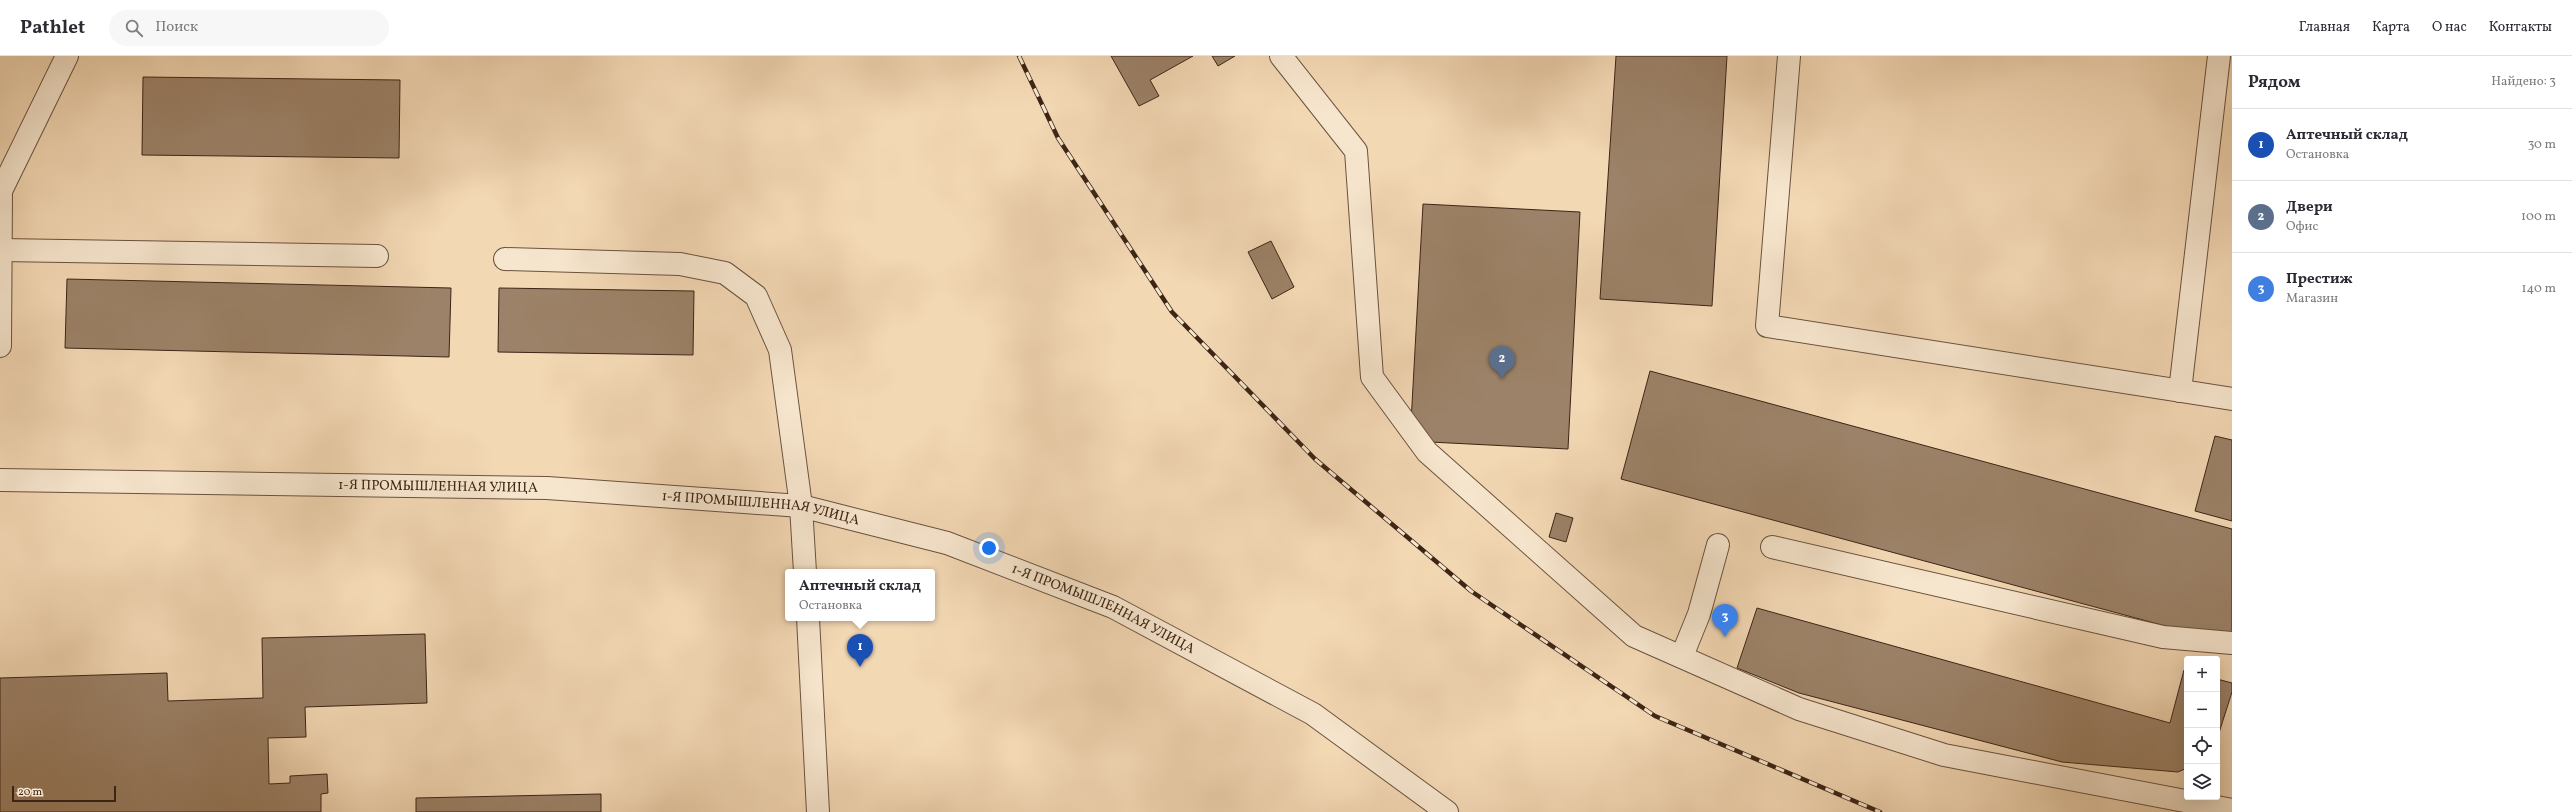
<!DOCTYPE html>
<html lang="ru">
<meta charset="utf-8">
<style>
:root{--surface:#fff;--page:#f7f7f7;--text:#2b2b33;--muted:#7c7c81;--line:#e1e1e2;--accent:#ea580c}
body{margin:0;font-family:Vollkorn,serif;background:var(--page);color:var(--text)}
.controls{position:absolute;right:12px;bottom:12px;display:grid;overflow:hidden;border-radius:4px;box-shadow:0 4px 16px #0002}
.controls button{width:36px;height:36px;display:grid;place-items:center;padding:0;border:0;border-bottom:1px solid var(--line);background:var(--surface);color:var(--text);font:20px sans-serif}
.scale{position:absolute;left:12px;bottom:10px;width:104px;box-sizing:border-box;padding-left:4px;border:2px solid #3d2516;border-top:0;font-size:11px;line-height:14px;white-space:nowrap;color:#3d2516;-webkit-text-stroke:3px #f7e6ce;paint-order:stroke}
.you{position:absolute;left:989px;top:492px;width:14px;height:14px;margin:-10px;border:3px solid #fff;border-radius:50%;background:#1a73e8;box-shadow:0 0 0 6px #1a73e833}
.badge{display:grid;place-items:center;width:26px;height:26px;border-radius:50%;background:var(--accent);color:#fff;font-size:13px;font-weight:700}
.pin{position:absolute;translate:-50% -33px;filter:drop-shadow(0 1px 2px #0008)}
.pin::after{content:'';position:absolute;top:21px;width:14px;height:12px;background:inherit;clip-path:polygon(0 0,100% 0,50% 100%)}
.popup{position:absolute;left:785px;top:513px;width:150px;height:52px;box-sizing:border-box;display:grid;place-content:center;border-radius:4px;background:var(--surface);filter:drop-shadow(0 1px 3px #0005);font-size:13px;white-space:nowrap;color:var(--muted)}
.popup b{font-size:15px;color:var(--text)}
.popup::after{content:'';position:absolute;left:50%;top:100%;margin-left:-8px;border:8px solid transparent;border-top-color:var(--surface)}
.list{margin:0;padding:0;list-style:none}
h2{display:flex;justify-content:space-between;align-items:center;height:52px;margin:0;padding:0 16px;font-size:17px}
h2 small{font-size:13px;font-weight:400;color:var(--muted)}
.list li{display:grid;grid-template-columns:26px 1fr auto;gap:12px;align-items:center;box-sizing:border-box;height:72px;padding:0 16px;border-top:1px solid var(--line)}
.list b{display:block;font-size:15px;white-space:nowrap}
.list p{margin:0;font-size:13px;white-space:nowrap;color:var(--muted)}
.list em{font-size:13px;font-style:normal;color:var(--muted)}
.icon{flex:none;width:22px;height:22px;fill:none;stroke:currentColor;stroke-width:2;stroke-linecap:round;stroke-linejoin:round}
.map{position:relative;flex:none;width:2232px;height:756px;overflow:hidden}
header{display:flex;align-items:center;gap:24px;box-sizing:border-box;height:56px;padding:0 20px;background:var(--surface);border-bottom:1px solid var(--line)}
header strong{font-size:19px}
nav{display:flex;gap:22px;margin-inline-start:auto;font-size:14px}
.search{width:280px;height:36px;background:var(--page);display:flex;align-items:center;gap:10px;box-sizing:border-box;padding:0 14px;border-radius:22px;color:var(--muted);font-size:15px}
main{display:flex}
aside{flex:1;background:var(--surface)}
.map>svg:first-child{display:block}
.building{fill:#9c8268;stroke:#3d2516}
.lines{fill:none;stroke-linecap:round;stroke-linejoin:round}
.minor-casing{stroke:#6a523e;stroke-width:24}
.minor{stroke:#f7e6ce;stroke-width:22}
.rail-casing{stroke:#3d2516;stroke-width:4.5}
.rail{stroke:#f7e6ce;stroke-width:3;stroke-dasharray:9;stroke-linecap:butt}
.labels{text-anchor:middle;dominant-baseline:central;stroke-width:3;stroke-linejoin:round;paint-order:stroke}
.street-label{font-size:14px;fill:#3d2516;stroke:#f7e6ce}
</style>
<header>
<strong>Pathlet</strong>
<div class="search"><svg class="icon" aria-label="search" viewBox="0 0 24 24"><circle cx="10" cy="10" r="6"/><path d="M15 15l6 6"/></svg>Поиск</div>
<nav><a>Главная</a><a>Карта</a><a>О нас</a><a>Контакты</a></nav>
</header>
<main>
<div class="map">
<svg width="2232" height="756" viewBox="0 0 2232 756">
<rect width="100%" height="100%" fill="#f3d8b4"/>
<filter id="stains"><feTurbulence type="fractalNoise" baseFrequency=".005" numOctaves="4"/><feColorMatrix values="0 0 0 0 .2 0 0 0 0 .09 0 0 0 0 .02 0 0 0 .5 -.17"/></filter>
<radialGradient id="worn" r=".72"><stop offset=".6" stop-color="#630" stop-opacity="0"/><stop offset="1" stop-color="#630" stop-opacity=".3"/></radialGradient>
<path class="building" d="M1111 0H1193L1150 24 1159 40 1139 50Z
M1212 0H1235L1218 10Z
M1616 0H1727L1712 250 1600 243Z
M143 21 400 24 399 102 142 99Z
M1423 148 1580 156 1568 393 1410 385Z
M1271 185 1294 231 1272 243 1248 196Z
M67 223 451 232 449 301 65 292Z
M499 232 694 235 693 299 498 296Z
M1650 315 2232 473V588L1621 423Z
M2215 380 2232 384V465L2195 455Z
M1556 457 1573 462 1566 486 1549 481Z
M1757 552 2170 667 2184 614 2187 615V712L2178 716 2062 706 1799 637 1737 612Z
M425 578 427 647 305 651 306 681 268 682 269 728 290 727V720L327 718 328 737 321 738V756H0V622L167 617 168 645 263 642 262 582Z
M2217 623 2232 627V636L2217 683Z
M601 738V756H416V742Z"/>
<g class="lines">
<defs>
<g id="minor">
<path d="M1281 0 1356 95 1372 321 1427 396 1634 580 1799 653 1944 699 2232 754"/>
<path d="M1789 0 1767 270 2232 343"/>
<path d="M1 194 377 200"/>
<path d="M505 203 680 208 725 217 756 240 780 294 801 450 805 516"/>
<path d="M0 290 1 135 67 0"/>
<path d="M2180 335 2219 0"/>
<path id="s1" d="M0 424 547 432 801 450 947 487 1113 551 1313 658 1447 756"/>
<path d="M1772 491 2163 581 2232 587"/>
<path d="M808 562 818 756"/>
<path d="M1682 600 1699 558 1718 489"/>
</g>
</defs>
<use href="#minor" class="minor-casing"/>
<use href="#minor" class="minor"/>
<defs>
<path id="rail" d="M1019 0 1058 82 1172 256 1315 403 1471 535 1655 660 1880 756"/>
</defs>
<use href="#rail" class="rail-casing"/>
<use href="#rail" class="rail"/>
</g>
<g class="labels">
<g class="street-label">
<text stroke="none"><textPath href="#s1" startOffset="438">1-Я ПРОМЫШЛЕННАЯ УЛИЦА</textPath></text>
<text stroke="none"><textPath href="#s1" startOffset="762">1-Я ПРОМЫШЛЕННАЯ УЛИЦА</textPath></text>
<text stroke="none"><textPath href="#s1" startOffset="1122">1-Я ПРОМЫШЛЕННАЯ УЛИЦА</textPath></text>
</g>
</g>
<rect width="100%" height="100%" filter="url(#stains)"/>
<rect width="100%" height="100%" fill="url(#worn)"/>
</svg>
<div class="controls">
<button>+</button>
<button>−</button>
<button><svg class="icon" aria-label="locate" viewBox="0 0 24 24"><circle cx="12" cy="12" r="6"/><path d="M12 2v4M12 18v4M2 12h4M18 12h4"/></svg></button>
<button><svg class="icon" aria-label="layers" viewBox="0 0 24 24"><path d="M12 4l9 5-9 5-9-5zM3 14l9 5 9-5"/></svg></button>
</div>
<div class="scale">20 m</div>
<div class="you"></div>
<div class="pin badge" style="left:860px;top:611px;background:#1a4fb4">1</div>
<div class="popup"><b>Аптечный склад</b>Остановка</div>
<div class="pin badge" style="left:1502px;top:323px;background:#5c6f8a">2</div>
<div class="pin badge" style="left:1725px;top:581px;background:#3f7fe0">3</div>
</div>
<aside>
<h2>Рядом<small>Найдено: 3</small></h2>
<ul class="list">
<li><span class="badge" style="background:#1a4fb4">1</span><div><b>Аптечный склад</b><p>Остановка</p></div><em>30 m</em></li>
<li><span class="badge" style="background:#5c6f8a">2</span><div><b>Двери</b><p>Офис</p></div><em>100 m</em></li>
<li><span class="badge" style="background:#3f7fe0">3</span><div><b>Престиж</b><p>Магазин</p></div><em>140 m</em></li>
</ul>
</aside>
</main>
